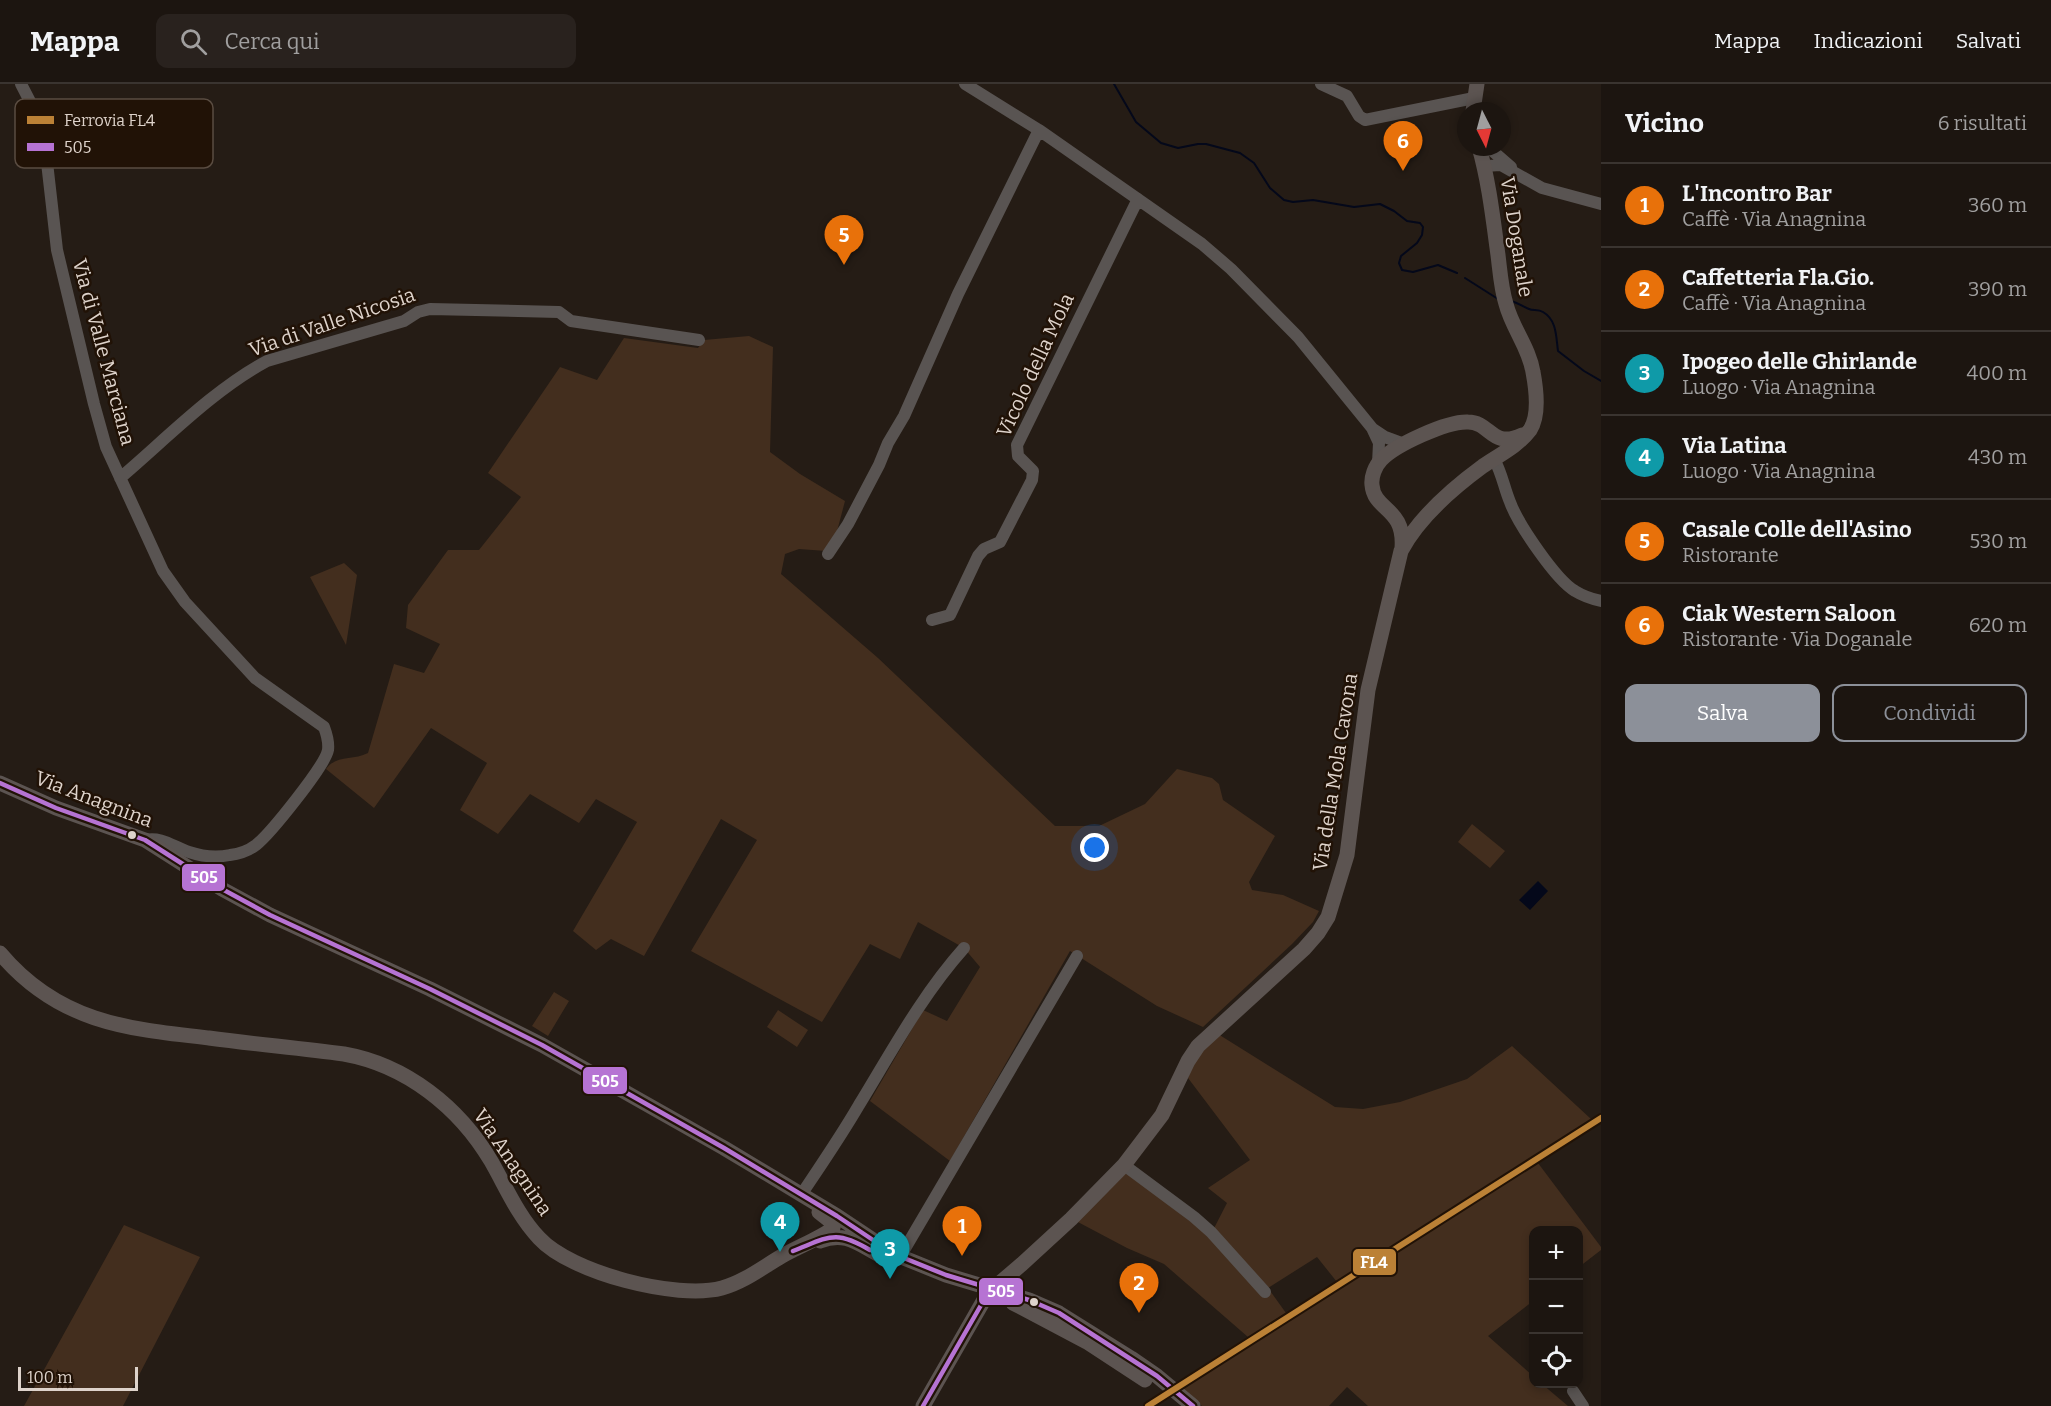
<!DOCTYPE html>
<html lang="it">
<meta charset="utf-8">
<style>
:root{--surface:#1c1510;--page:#29221e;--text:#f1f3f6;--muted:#a09f9f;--line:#3a3430;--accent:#8c9099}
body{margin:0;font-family:Bitter,serif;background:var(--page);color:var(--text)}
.controls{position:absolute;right:18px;bottom:18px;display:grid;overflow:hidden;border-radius:12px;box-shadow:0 3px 9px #0003}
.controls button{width:54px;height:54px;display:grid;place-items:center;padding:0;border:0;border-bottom:2px solid var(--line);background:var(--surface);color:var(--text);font:30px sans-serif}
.compass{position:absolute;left:1457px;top:18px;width:54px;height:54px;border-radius:50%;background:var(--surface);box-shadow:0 3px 9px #0003;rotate:174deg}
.scale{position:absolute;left:18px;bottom:15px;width:120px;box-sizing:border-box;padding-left:6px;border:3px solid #ded3cb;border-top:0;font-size:16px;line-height:21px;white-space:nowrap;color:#ded3cb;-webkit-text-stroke:4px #211206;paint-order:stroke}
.you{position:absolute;left:1095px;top:764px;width:21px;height:21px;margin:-15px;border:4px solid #fff;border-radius:50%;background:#1a73e8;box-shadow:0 0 0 9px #1a73e833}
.badge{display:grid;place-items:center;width:39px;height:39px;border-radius:50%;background:var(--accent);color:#fff;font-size:20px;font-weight:700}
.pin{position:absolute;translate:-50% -50px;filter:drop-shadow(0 2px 3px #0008)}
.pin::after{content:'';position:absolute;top:32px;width:21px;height:18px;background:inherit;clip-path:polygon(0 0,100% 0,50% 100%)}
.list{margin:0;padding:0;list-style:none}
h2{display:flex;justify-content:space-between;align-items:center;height:78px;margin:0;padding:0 24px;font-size:26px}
h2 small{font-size:20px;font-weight:400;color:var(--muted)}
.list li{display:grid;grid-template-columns:39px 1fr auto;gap:18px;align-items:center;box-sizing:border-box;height:84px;padding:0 24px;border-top:2px solid var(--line)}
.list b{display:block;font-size:22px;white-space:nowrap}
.list p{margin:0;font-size:20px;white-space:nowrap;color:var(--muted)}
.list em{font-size:20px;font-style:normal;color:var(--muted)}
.actions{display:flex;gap:12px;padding:18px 24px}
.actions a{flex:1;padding:14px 0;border:2px solid var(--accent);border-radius:12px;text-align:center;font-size:21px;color:var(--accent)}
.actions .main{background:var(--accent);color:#fff}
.icon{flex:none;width:33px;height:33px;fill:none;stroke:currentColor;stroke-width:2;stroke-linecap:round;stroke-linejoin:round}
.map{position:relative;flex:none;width:1601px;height:1322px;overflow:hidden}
header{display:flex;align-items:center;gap:36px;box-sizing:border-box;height:84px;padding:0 30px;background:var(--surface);border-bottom:2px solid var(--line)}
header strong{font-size:28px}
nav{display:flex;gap:33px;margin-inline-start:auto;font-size:21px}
.search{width:420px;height:54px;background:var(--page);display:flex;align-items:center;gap:15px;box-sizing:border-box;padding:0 21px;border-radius:12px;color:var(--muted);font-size:22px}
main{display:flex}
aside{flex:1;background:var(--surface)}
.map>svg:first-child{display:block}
.green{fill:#432e1e}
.water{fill:#04081a}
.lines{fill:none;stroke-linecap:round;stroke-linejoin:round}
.stream{stroke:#04081a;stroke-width:2}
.minor{stroke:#595452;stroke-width:12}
.major{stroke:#5c5451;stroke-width:15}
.bus-1-casing{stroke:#211206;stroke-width:9}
.bus-1{stroke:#b673d3;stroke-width:4.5}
.rail-1-casing{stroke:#211206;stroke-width:10}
.rail-1{stroke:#bb8136;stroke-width:6}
.bus-dot{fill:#ded3cb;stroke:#211206;stroke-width:2}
.labels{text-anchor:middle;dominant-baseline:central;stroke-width:5;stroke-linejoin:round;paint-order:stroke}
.street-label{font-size:20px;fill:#ded3cb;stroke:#211206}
.key{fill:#211206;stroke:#5a4c41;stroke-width:1.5}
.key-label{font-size:16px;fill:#ded3cb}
.line-badge{stroke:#211206;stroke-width:2}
.badge-label{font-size:16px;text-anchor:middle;font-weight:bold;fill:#fff}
</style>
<header>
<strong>Mappa</strong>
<div class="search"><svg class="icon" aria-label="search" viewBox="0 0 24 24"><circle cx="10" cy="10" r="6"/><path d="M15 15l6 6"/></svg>Cerca qui</div>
<nav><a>Mappa</a><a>Indicazioni</a><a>Salvati</a></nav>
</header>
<main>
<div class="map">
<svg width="1601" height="1322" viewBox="0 0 1601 1322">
<rect width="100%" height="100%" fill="#251c15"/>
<path class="green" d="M749 252 773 263 770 368 800 390 845 417 835 455 826 467 799 465 785 470 781 490 878 574 1055 742H1099L1145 720 1177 685 1212 694 1219 700 1223 716 1275 752 1249 798 1252 806 1283 811 1319 827 1313 838 1292 860 1203 943 1157 922 1070 867 950 1077 870 1017 923 926 947 937 980 883 964 864 918 838 900 875 870 860 822 938 691 867 757 756 721 735 644 872 611 855 596 866 573 847 637 738 596 715 579 739 530 710 498 750 460 726 487 679 431 644 374 724 326 685C337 670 353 677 368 669L394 580 424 589 440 560 406 544 408 521 448 466H479L521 413 488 389 560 283 597 296 624 254 698 264 704 256Z
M344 479 357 491 346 561 310 493Z
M1472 740 1505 767 1490 784 1458 758Z
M554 908 569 917 548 952 532 942Z
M778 926 808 946 797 963 767 943Z
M1218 950 1335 1023 1363 1025 1400 1018 1467 995 1512 962 1591 1035 1337 1198 1317 1173 1268 1204 1286 1229 1248 1253 1164 1180 1127 1164 1076 1137 1124 1087 1210 1152 1227 1119 1208 1104 1250 1076 1188 994 1193 978Z
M1538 1079 1601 1163V1166L1579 1183 1578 1146H1534L1533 1217 1488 1252 1533 1292 1534 1300H1542L1568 1322H1368L1347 1303 1329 1322H1202L1183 1305Z
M124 1141 200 1173 123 1322H24Z"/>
<path class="water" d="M1538 797 1548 807 1530 826 1519 816Z"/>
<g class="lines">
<path class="stream" d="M1114 0 1136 38 1161 59 1178 64 1198 60H1206L1240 69 1254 79 1270 104 1284 116 1293 118 1313 116 1354 123 1380 120 1394 127 1407 137 1420 139 1423 143 1422 151 1417 159 1401 172 1399 179 1402 186 1413 188 1438 181 1457 189
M1465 194 1498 215
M1511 217C1518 219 1522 222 1529 225 1533 227 1538 225 1543 228 1557 236 1556 253 1558 267L1584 287 1601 297"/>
<path class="minor" d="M21 0 37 31 45 61 57 166 94 320 106 363 163 487 185 518 255 594 324 643C327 651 329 658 328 666 325 682 270 750 256 761 248 767 239 770 230 771 216 774 201 772 189 768 174 763 161 752 145 756
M965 0 1039 46 1202 160 1231 185 1298 253 1372 344 1379 359 1378 379
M1321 0 1347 12 1359 32 1365 36 1474 14
M1488 63 1511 83
M1483 82 1501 81 1542 104 1601 120
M1373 345 1385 353 1404 360
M1494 375C1502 389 1504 404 1510 418 1518 440 1556 496 1575 507 1583 512 1592 515 1601 517
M120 394C166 355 213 306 267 277L404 237 418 228 430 225 559 228 571 237 699 256
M828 470 848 440 879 381 888 359 904 332 958 210 1039 46
M932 536 950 531 978 472 984 465 1000 458 1032 396 1033 387 1018 372 1017 361 1138 115
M1124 1081 1194 1133 1211 1148 1265 1208
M801 1111C821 1081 841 1052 859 1021 892 967 922 911 964 864
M900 1173 1077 872
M1573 1307 1583 1322"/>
<path class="major" d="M1473 27 1477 0
M1402 464C1405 423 1374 427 1372 401 1371 393 1375 382 1381 376 1395 361 1447 337 1468 338 1491 338 1491 365 1522 351
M0 699 56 724 145 756 222 805 270 831 430 905 542 961 724 1064 837 1132 894 1170 946 1191 1029 1216 1059 1229 1131 1274 1157 1292 1193 1322
M0 869C58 938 126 945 209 954 254 960 299 964 344 970 406 981 459 1023 491 1077 506 1103 518 1132 539 1154 571 1189 677 1216 722 1204 744 1198 763 1183 782 1172 798 1163 816 1156 831 1146L833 1144V1139L819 1128
M820 1157C846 1147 858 1160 881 1172
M1013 1219 1087 1258 1145 1296
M923 1322 988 1209 1022 1180 1071 1135 1124 1081 1162 1031 1188 977 1198 962 1304 865 1318 849 1328 833 1347 771 1368 606 1401 467C1419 433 1453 404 1483 382 1499 371 1518 362 1530 346 1540 331 1536 304 1533 288 1529 263 1512 244 1506 220 1501 204 1500 187 1498 171 1493 135 1489 98 1479 63"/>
<defs>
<path id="bus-1" d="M0 699 56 724 145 756 222 805 270 831 430 905 542 961 724 1064 837 1132 894 1170 946 1191 1029 1216 1059 1229 1157 1292 1193 1322
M793 1167C829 1153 835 1145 870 1166
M923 1322 988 1209 994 1204"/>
</defs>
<use href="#bus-1" class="bus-1-casing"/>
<use href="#bus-1" class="bus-1"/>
<defs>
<path id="rail-1" d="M1148 1322 1601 1034"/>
</defs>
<use href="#rail-1" class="rail-1-casing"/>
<use href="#rail-1" class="rail-1"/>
</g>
<g class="bus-dot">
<circle cx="132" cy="751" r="5"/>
<circle cx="1034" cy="1218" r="5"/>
</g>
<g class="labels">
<g class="street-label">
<text transform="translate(1517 153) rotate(81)">Via Doganale</text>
<text transform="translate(332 238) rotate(-19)">Via di Valle Nicosia</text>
<text transform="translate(104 268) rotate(75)">Via di Valle Marciana</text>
<text transform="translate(1035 281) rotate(-65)">Vicolo della Mola</text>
<text transform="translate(1335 688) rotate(-81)">Via della Mola Cavona</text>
<text transform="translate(94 715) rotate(21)">Via Anagnina</text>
<text transform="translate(513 1078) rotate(56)">Via Anagnina</text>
</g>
</g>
<rect x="15" y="15" width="198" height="69" rx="9" class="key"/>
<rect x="27" y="32" width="27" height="8" fill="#bb8136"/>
<rect x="27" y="59" width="27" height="8" fill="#b673d3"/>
<g class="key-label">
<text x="64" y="42">Ferrovia FL4</text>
<text x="64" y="69">505</text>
</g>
<g class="line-badge">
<rect x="181" y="779" width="45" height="29" rx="6" fill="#b673d3"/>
<rect x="582" y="982" width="46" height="29" rx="6" fill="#b673d3"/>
<rect x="1352" y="1164" width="45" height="28" rx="6" fill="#bb8136"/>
<rect x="978" y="1193" width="46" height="29" rx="6" fill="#b673d3"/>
</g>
<g class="badge-label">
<text x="204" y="799">505</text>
<text x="605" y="1003">505</text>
<text x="1374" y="1184">FL4</text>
<text x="1001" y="1213">505</text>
</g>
</svg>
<div class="controls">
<button>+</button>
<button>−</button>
<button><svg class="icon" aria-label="locate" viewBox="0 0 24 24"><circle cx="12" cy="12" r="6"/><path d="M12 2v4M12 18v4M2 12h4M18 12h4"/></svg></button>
</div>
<svg class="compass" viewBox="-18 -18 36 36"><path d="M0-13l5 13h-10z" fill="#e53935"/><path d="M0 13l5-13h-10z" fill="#a09f9f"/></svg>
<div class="scale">100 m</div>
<div class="you"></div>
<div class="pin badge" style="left:962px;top:1172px;background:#e8710a">1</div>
<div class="pin badge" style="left:1139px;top:1229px;background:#e8710a">2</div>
<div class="pin badge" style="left:890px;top:1195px;background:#0f9aa8">3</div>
<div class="pin badge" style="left:780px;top:1168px;background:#0f9aa8">4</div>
<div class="pin badge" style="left:844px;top:181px;background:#e8710a">5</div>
<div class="pin badge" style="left:1403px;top:87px;background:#e8710a">6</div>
</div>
<aside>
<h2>Vicino<small>6 risultati</small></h2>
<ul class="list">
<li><span class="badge" style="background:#e8710a">1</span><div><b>L'Incontro Bar</b><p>Caffè · Via Anagnina</p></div><em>360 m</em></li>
<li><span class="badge" style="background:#e8710a">2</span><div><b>Caffetteria Fla.Gio.</b><p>Caffè · Via Anagnina</p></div><em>390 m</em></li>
<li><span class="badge" style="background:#0f9aa8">3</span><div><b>Ipogeo delle Ghirlande</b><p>Luogo · Via Anagnina</p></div><em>400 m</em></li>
<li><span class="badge" style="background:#0f9aa8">4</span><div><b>Via Latina</b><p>Luogo · Via Anagnina</p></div><em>430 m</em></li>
<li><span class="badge" style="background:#e8710a">5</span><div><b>Casale Colle dell'Asino</b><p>Ristorante</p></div><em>530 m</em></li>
<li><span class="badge" style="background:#e8710a">6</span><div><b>Ciak Western Saloon</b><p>Ristorante · Via Doganale</p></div><em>620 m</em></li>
</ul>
<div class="actions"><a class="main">Salva</a><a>Condividi</a></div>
</aside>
</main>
